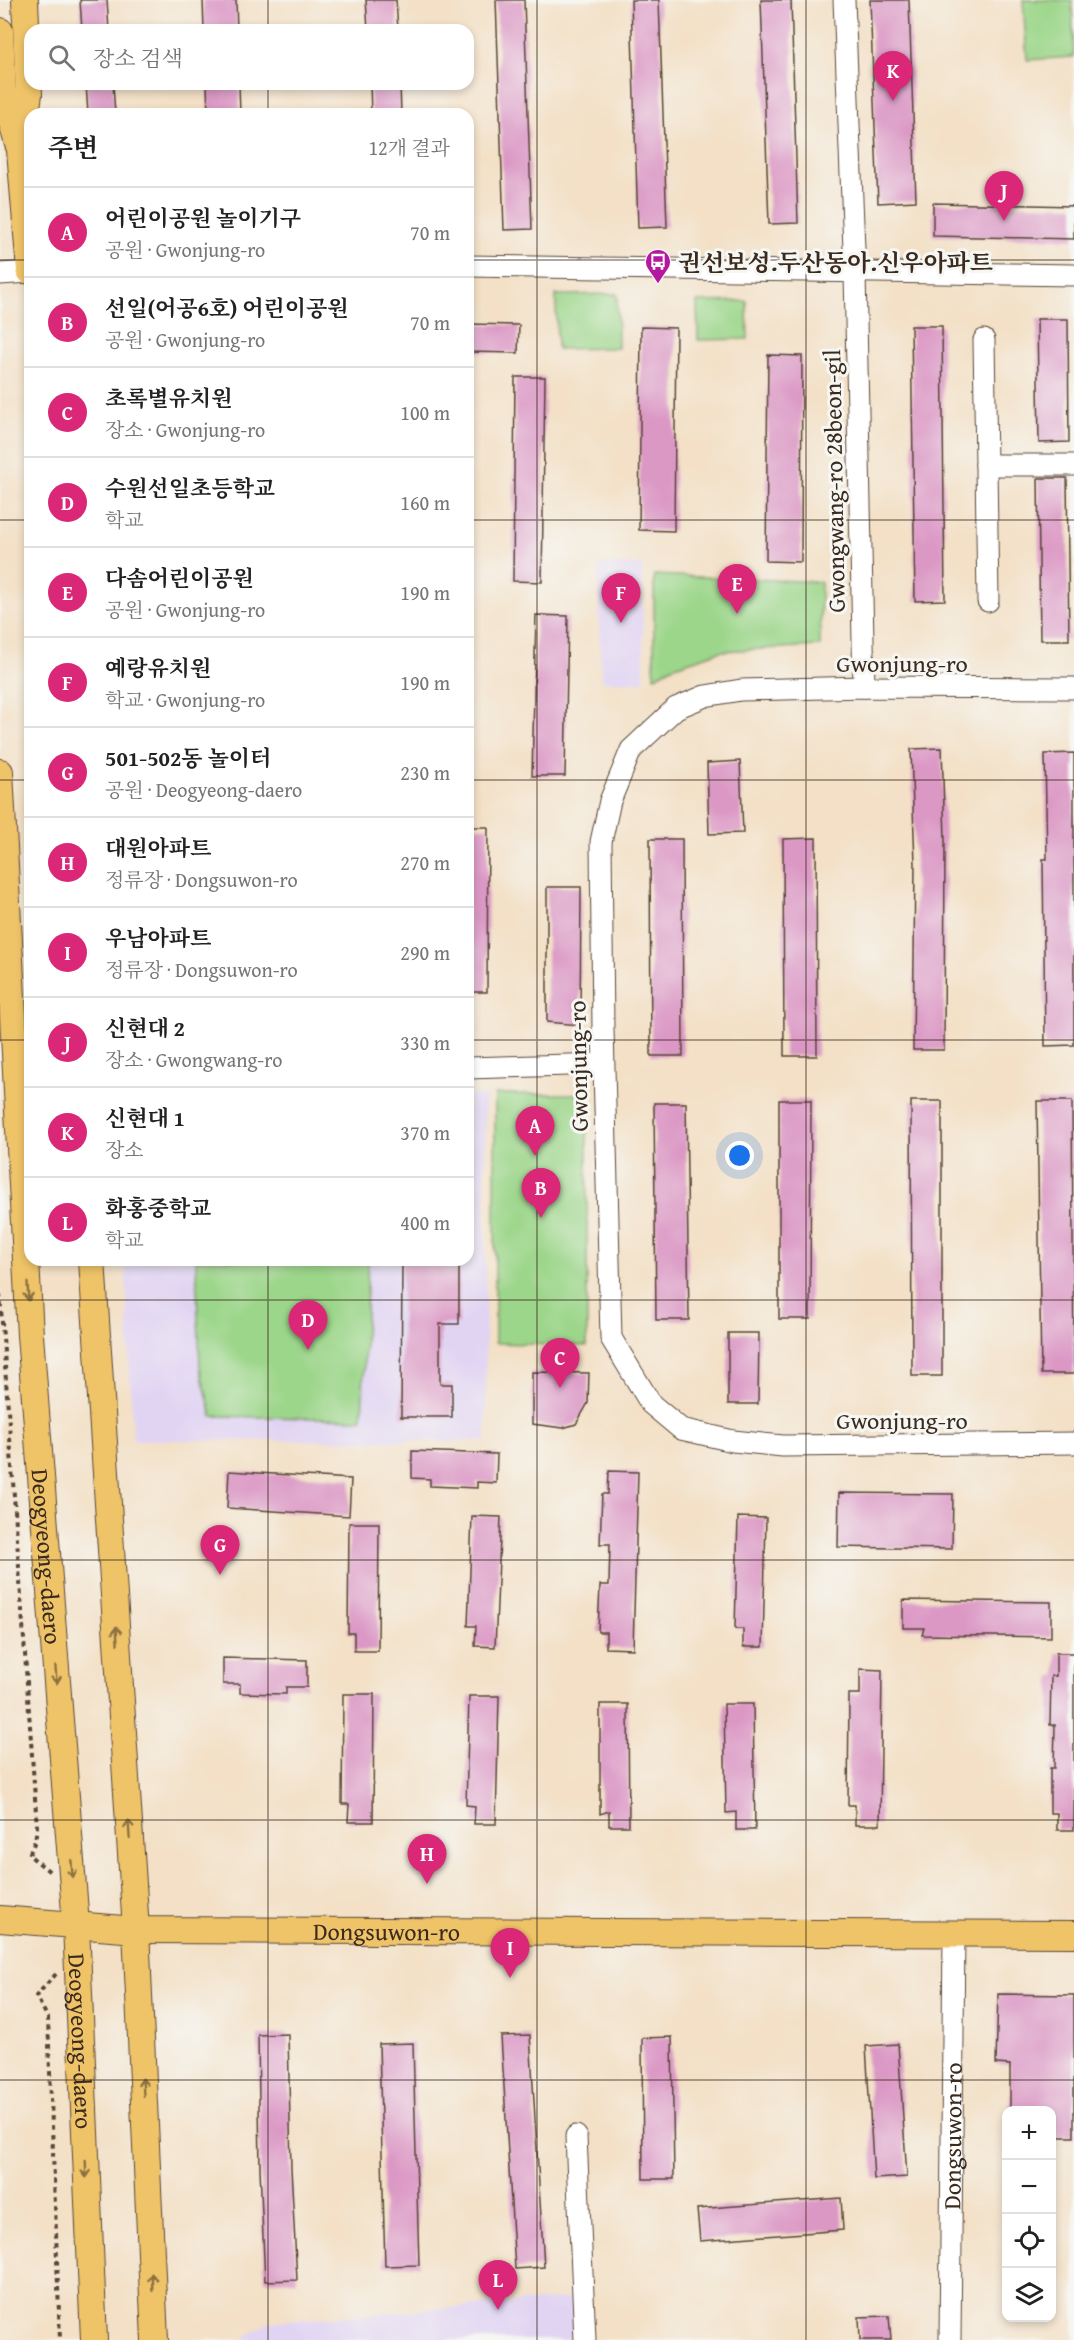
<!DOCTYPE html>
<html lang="ko">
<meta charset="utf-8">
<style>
:root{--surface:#fff;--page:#f2f2f2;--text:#222;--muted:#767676;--line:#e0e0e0;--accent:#db2777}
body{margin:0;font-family:"Gentium Book Plus","Noto Serif KR",serif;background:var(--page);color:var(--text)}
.controls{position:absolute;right:18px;bottom:18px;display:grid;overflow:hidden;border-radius:12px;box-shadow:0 3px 9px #0003}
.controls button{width:54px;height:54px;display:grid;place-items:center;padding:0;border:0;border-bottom:2px solid var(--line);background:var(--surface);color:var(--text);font:30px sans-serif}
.you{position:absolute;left:740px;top:1156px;width:21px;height:21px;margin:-15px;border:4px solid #fff;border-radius:50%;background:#1a73e8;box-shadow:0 0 0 9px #1a73e833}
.badge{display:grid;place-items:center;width:39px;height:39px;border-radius:50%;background:var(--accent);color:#fff;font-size:20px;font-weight:700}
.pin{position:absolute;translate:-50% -50px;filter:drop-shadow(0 2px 3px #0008)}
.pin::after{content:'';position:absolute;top:32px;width:21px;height:18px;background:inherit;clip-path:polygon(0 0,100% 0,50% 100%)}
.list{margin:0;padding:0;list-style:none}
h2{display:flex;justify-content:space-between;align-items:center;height:78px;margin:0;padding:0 24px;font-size:26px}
h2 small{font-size:20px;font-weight:400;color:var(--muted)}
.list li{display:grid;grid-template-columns:39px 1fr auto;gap:18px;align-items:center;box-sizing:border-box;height:90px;padding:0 24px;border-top:2px solid var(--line)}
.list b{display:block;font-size:22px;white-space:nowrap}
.list p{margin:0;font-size:20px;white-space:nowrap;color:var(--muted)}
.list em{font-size:20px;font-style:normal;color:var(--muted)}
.icon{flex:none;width:33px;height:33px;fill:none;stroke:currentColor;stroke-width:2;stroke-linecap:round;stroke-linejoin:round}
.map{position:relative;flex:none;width:1074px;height:2340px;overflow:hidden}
.search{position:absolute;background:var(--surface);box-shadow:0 3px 9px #0003;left:24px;top:24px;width:450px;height:66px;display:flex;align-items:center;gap:15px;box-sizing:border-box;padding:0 21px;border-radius:18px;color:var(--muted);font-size:22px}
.panel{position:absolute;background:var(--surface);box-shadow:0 3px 9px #0003;left:24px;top:108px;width:450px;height:1158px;border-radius:18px}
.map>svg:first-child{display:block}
.built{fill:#e1d4f3}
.green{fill:#9cd68a;stroke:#6c8054;stroke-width:1.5}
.building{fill:#db98c5}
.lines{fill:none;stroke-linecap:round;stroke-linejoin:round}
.minor-casing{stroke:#574537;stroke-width:23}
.major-casing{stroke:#574537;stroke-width:28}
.path{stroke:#574537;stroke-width:4;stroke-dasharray:4.5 4.5;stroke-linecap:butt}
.minor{stroke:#fff;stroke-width:21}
.major{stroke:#efc469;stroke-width:26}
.oneway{stroke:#8c6f40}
.grid{fill:none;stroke:#3b2a1e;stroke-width:1.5;stroke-opacity:0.55}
.labels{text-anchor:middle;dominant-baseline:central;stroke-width:6;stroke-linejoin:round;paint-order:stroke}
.poi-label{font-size:24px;font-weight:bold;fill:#3b2a1e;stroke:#f6f6f2;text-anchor:start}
.street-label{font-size:24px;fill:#3b2a1e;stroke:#f6f6f2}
</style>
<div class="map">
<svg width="1074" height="2340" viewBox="0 0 1074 2340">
<rect width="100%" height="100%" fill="#f6f6f2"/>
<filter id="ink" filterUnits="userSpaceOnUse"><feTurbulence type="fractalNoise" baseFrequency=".0167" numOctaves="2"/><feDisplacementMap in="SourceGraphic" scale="12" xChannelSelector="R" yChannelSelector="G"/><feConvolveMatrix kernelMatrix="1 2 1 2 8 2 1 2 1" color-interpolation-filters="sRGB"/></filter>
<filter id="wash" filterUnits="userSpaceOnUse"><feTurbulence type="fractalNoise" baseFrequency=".008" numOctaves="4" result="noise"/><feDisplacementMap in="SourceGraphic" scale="24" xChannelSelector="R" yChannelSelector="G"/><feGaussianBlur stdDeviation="1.35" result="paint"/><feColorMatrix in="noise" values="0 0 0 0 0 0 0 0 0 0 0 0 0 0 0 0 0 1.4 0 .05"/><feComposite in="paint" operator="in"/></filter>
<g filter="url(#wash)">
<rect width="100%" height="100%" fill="#f3e0c6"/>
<path class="built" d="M598 564 642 565 644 682 601 681Z
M468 1095H485L486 1441 133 1440 125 1260H468Z
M575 2298 576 2340H242L269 2322Z"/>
<path class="green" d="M1023 0H1072L1074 57 1027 60Z
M617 294 618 348 557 349 556 295Z
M747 301 748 339 698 340 697 302Z
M654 575 821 582 820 646 721 651 672 667 654 677Z
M495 1094H587V1346L495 1343Z
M196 1260H368L362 1419 212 1416 200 1368Z"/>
<g id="blocks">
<path class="building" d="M80 0H107L109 30H82Z
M203 0H236L237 30H204Z
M366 0H396L398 30H368Z
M496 0H524L532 229 504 230Z
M631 0H659L667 227 638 228Z
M761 0H791L798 223 769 224Z
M870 0H909L916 201 878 203Z
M86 84H113L115 114H88Z
M207 84H239L240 114H208Z
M370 84H400L401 114H371Z
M933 203 1074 206V239L933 236Z
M1037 319H1068L1069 442 1039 443Z
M468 324 519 325 518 353 468 352Z
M911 326H942L945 600 915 601Z
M641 327 676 328 674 531 639 530Z
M768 355 802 356 801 562 766 561Z
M515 377H545L542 582 513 581Z
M1038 478H1067L1069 640H1040Z
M536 615 568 616 565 776H532Z
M942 748 945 839 944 1050H913L915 864 911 749Z
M1074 753V1045L1045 1046 1043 859H1047L1045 754Z
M740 761 743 833 709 834 707 763Z
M468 827H488L487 992H468Z
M816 838 817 1056H784L783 839Z
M650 839H682L683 1056H651Z
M547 887H581L580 1025 547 1022Z
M779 1100H811L810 1319H779Z
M911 1101H942V1376H912Z
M1037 1101H1072L1074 1374H1041Z
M654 1103H686L689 1320H656Z
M402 1260 459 1261V1324H440V1384H452V1417H401Z
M728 1333H759L758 1404H728Z
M532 1372 589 1373 588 1403 576 1424 563 1428 532 1424Z
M412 1451 497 1454 496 1483 477 1482V1488L430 1486V1479L412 1478Z
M229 1471 351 1479 349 1516 227 1508Z
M609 1471 638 1472 633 1649 606 1648V1632H598L600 1585H609L610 1544H600L602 1494H608Z
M839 1493 953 1494 952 1549 838 1547Z
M472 1516 501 1517 495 1647 475 1646 476 1626H468Z
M738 1517 766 1518 763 1647H743V1629H735Z
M349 1523H379L378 1651H354V1633H348Z
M903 1600 1051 1602V1637L922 1635 924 1628H903Z
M1056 1653H1074V1830H1057V1813H1050V1768H1054L1055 1725H1050L1051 1676H1056Z
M223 1658 307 1660V1687H286V1694L240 1693V1684H223Z
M860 1669 882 1670 880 1825H855V1805H848L849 1694H860Z
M343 1694H374L373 1822H348L349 1804H342Z
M469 1696H499L496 1824H474L475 1806 466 1805Z
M600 1704H628L629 1826H609V1811L600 1814Z
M724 1704H753L755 1830H736V1812L726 1813Z
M998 1994 1074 1995V2137H1052V2110H1010V2065L996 2064Z
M288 2034 291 2168 297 2280 265 2281 260 2169 258 2035Z
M530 2035 544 2267 515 2269 501 2036Z
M672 2037 674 2179H643L642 2038Z
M413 2043 419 2265 385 2266 379 2044Z
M898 2044 907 2177 874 2179 866 2046Z
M841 2198 843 2230 700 2241 697 2209Z
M889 2316 891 2340H860L859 2317Z"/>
</g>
</g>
<g filter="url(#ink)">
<use href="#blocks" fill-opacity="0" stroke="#574537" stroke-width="1.5"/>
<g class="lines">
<defs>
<g id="minor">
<path d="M844 0 855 274 864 687"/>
<path d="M468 266 1074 275"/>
<path d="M0 274 30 272"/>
<path d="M984 340 986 465H1074"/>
<path d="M986 465 988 601"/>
<path d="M1074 688 864 687 741 690 705 696 676 708 631 750 610 801 601 842 603 1029 611 1338 651 1404 681 1429 733 1441 783 1446 1074 1443"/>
<path d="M468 1068 603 1064"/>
<path d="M576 2136 585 2340"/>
<path id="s1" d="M950 2340 954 1933"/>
</g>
<g id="major">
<path d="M25 0 29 94 20 150 30 271"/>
<path d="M0 31 3 92 18 144"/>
<path id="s2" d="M0 772 30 1335 76 1925 94 2340"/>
<path d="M92 1260 136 1930 155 2340"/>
<path id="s3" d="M0 1919 136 1930 1074 1934"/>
</g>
</defs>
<use href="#minor" class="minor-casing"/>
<use href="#major" class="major-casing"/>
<path class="path" d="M0 1294 37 1827 35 1841 29 1855 50 1872
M56 1974 36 1996 48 2018 60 2340"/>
<use href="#minor" class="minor"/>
<use href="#major" class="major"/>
</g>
<defs><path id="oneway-shaft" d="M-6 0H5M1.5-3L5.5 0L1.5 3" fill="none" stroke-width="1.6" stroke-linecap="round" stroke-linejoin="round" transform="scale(1.5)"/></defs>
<g class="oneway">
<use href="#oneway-shaft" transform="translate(28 1292) rotate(87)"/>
<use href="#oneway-shaft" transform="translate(117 1635) rotate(-94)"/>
<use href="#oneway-shaft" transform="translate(56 1675) rotate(86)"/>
<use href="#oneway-shaft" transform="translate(129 1829) rotate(-94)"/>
<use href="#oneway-shaft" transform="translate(72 1869) rotate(86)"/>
<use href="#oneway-shaft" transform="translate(143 2087) rotate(-93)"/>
<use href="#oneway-shaft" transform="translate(86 2169) rotate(88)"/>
<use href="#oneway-shaft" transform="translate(152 2282) rotate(-93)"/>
</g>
</g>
<path class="grid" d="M268 0V30M537 0V2340M806 0V2340M268 84V114M0 260H30M468 260H1074M0 520H30M468 520H1074M0 780H30M468 780H1074M0 1040H30M468 1040H1074M268 1260V2340M0 1300H1074M0 1560H1074M0 1820H1074M0 2080H1074"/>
<defs>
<symbol id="bus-pin" viewBox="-11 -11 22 30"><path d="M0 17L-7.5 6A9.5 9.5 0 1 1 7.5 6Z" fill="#b5179e" stroke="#f6f6f2"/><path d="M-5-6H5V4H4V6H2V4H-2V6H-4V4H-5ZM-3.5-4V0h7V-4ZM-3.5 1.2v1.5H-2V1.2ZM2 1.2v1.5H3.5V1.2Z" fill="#fff"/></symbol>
</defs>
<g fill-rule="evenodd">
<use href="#bus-pin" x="643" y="247" width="30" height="40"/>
</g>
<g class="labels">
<g class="poi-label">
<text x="678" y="262">권선보성.두산동아.신우아파트</text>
</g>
<g class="street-label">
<text transform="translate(834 481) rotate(-91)">Gwongwang-ro 28beon-gil</text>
<text x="902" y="663">Gwonjung-ro</text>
<text transform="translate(578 1066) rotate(-91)">Gwonjung-ro</text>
<text x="902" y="1420">Gwonjung-ro</text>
<text stroke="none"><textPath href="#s2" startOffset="786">Deogyeong-daero</textPath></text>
<text stroke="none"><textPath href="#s3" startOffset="387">Dongsuwon-ro</textPath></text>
<text stroke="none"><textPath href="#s2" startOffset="1272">Deogyeong-daero</textPath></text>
<text stroke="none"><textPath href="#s1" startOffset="204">Dongsuwon-ro</textPath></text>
</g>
</g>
</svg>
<div class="controls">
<button>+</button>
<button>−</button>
<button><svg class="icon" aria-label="locate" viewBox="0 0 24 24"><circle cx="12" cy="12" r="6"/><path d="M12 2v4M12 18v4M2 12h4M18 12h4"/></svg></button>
<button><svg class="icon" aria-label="layers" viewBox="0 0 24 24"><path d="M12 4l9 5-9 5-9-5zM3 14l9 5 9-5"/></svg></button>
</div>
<div class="you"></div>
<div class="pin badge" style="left:535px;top:1156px">A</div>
<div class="pin badge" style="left:541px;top:1218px">B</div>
<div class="pin badge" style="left:560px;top:1388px">C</div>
<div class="pin badge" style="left:308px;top:1350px">D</div>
<div class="pin badge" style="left:737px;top:614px">E</div>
<div class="pin badge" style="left:621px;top:623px">F</div>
<div class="pin badge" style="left:220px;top:1575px">G</div>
<div class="pin badge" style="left:427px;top:1884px">H</div>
<div class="pin badge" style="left:510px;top:1978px">I</div>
<div class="pin badge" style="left:1004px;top:221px">J</div>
<div class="pin badge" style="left:893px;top:101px">K</div>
<div class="pin badge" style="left:498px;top:2310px">L</div>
<div class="search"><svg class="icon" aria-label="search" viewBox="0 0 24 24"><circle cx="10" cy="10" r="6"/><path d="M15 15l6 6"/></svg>장소 검색</div>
<section class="panel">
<h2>주변<small>12개 결과</small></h2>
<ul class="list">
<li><span class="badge">A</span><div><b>어린이공원 놀이기구</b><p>공원 · Gwonjung-ro</p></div><em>70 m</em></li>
<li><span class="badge">B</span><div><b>선일(어공6호) 어린이공원</b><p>공원 · Gwonjung-ro</p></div><em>70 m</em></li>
<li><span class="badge">C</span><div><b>초록별유치원</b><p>장소 · Gwonjung-ro</p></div><em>100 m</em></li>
<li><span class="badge">D</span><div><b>수원선일초등학교</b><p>학교</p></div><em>160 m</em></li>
<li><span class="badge">E</span><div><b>다솜어린이공원</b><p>공원 · Gwonjung-ro</p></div><em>190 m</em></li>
<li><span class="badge">F</span><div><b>예랑유치원</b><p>학교 · Gwonjung-ro</p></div><em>190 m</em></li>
<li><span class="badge">G</span><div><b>501-502동 놀이터</b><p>공원 · Deogyeong-daero</p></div><em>230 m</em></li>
<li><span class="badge">H</span><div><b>대원아파트</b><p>정류장 · Dongsuwon-ro</p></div><em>270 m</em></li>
<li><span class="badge">I</span><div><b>우남아파트</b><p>정류장 · Dongsuwon-ro</p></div><em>290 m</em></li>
<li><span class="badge">J</span><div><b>신현대 2</b><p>장소 · Gwongwang-ro</p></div><em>330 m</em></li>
<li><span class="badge">K</span><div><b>신현대 1</b><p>장소</p></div><em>370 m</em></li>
<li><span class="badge">L</span><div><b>화홍중학교</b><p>학교</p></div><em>400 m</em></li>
</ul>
</section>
</div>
